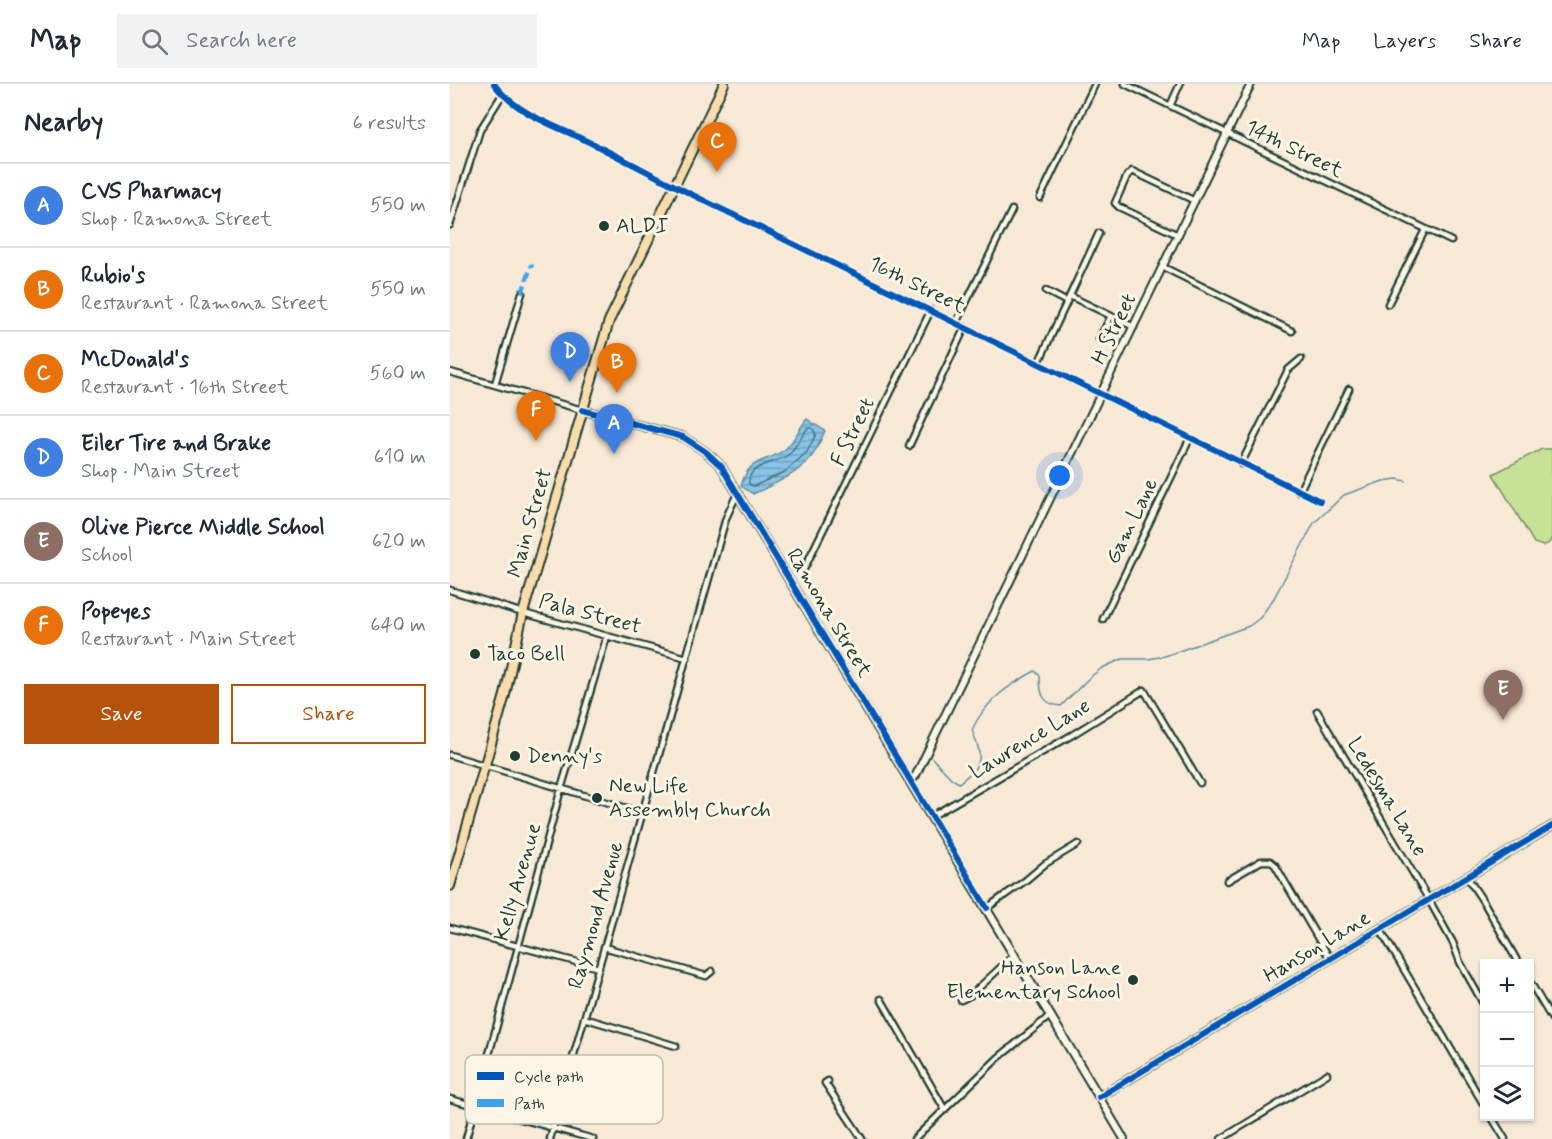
<!DOCTYPE html>
<meta charset="utf-8">
<style>
:root{--surface:#fff;--page:#f2f2f3;--text:#1f2937;--muted:#747a83;--line:#e0e1e3;--accent:#b45309}
body{margin:0;font-family:Mynerve,sans-serif;background:var(--page);color:var(--text)}
.controls{position:absolute;right:18px;bottom:18px;display:grid;overflow:hidden;border-radius:0px;box-shadow:0 2px 4px #0004}
.controls button{width:54px;height:54px;display:grid;place-items:center;padding:0;border:0;border-bottom:2px solid var(--line);background:var(--surface);color:var(--text);font:30px sans-serif}
.you{position:absolute;left:610px;top:392px;width:21px;height:21px;margin:-15px;border:4px solid #fff;border-radius:50%;background:#1a73e8;box-shadow:0 0 0 9px #1a73e833}
.badge{display:grid;place-items:center;width:39px;height:39px;border-radius:50%;background:var(--accent);color:#fff;font-size:20px;font-weight:700}
.pin{position:absolute;translate:-50% -50px;filter:drop-shadow(0 2px 3px #0008)}
.pin::after{content:'';position:absolute;top:32px;width:21px;height:18px;background:inherit;clip-path:polygon(0 0,100% 0,50% 100%)}
.list{margin:0;padding:0;list-style:none}
h2{display:flex;justify-content:space-between;align-items:center;height:78px;margin:0;padding:0 24px;font-size:26px}
h2 small{font-size:20px;font-weight:400;color:var(--muted)}
.list li{display:grid;grid-template-columns:39px 1fr auto;gap:18px;align-items:center;box-sizing:border-box;height:84px;padding:0 24px;border-top:2px solid var(--line)}
.list b{display:block;font-size:22px;white-space:nowrap}
.list p{margin:0;font-size:20px;white-space:nowrap;color:var(--muted)}
.list em{font-size:20px;font-style:normal;color:var(--muted)}
.actions{display:flex;gap:12px;padding:18px 24px}
.actions a{flex:1;padding:14px 0;border:2px solid var(--accent);border-radius:0px;text-align:center;font-size:21px;color:var(--accent)}
.actions .main{background:var(--accent);color:#fff}
.icon{flex:none;width:33px;height:33px;fill:none;stroke:currentColor;stroke-width:2;stroke-linecap:round;stroke-linejoin:round}
.map{position:relative;flex:none;width:1102px;height:1055px;overflow:hidden}
header{display:flex;align-items:center;gap:36px;box-sizing:border-box;height:84px;padding:0 30px;background:var(--surface);border-bottom:2px solid var(--line)}
header strong{font-size:28px}
nav{display:flex;gap:33px;margin-inline-start:auto;font-size:21px}
.search{width:420px;height:54px;background:var(--page);display:flex;align-items:center;gap:15px;box-sizing:border-box;padding:0 21px;border-radius:0px;color:var(--muted);font-size:22px}
main{display:flex}
aside{flex:1;background:var(--surface)}
.map>svg:first-child{display:block}
.pitch{fill:#c7e197;stroke:#738f66;stroke-width:1.5}
.water{fill:url(#water-rules);stroke:#5e8da0;stroke-width:1.5}
.lines{fill:none;stroke-linecap:round;stroke-linejoin:round}
.shore{stroke:#49737c;stroke-width:1.5}
.stream{stroke:#5e8da0;stroke-width:1.5}
.minor-casing{stroke:#1f3d34;stroke-width:9}
.tertiary-casing{stroke:#1f3d34;stroke-width:10}
.secondary-casing{stroke:#1f3d34;stroke-width:11}
.primary-casing{stroke:#1f3d34;stroke-width:12}
.minor{stroke:#fcf5e5;stroke-width:4.5}
.tertiary{stroke:#fcf5e5;stroke-width:6}
.secondary{stroke:#fcf5e5;stroke-width:7}
.primary{stroke:#fcdcac;stroke-width:8}
.quiet{stroke:#3da4eb;stroke-width:4.5;stroke-dasharray:9 4.5;stroke-linecap:butt}
.cycleway-casing{stroke:#fcf5e5;stroke-width:10}
.cycleway{stroke:#0057b8;stroke-width:6}
.poi-dot{fill:#1f3d34;stroke:#fcf5e5;stroke-width:2}
.labels{text-anchor:middle;dominant-baseline:central;stroke-width:6;stroke-linejoin:round;paint-order:stroke}
.street-label{font-size:21px;fill:#1f3d34;stroke:#fcf5e5}
.poi-label{font-size:21px;fill:#1f3d34;stroke:#fcf5e5;text-anchor:start}
.key{fill:#fcf5e5;stroke:#babeb0;stroke-width:1.5}
.key-label{font-size:16px;fill:#1f3d34}
</style>
<header>
<strong>Map</strong>
<div class="search"><svg class="icon" aria-label="search" viewBox="0 0 24 24"><circle cx="10" cy="10" r="6"/><path d="M15 15l6 6"/></svg>Search here</div>
<nav><a>Map</a><a>Layers</a><a>Share</a></nav>
</header>
<main>
<aside>
<h2>Nearby<small>6 results</small></h2>
<ul class="list">
<li><span class="badge" style="background:#3f7fe0">A</span><div><b>CVS Pharmacy</b><p>Shop · Ramona Street</p></div><em>550 m</em></li>
<li><span class="badge" style="background:#e8710a">B</span><div><b>Rubio's</b><p>Restaurant · Ramona Street</p></div><em>550 m</em></li>
<li><span class="badge" style="background:#e8710a">C</span><div><b>McDonald's</b><p>Restaurant · 16th Street</p></div><em>560 m</em></li>
<li><span class="badge" style="background:#3f7fe0">D</span><div><b>Eiler Tire and Brake</b><p>Shop · Main Street</p></div><em>610 m</em></li>
<li><span class="badge" style="background:#8d6e63">E</span><div><b>Olive Pierce Middle School</b><p>School</p></div><em>620 m</em></li>
<li><span class="badge" style="background:#e8710a">F</span><div><b>Popeyes</b><p>Restaurant · Main Street</p></div><em>640 m</em></li>
</ul>
<div class="actions"><a class="main">Save</a><a>Share</a></div>
</aside>
<div class="map">
<svg width="1102" height="1055" viewBox="0 0 1102 1055">
<defs>
<pattern id="water-rules" width="6" height="5" patternUnits="userSpaceOnUse" patternTransform="scale(1.5)"><rect width="6" height="5" fill="#88c3e8"/><path d="M0 2.5h6" fill="none" stroke="#6fa0bd"/></pattern>
</defs>
<rect width="100%" height="100%" fill="#f8e9d6"/>
<filter id="ink" filterUnits="userSpaceOnUse"><feTurbulence type="fractalNoise" baseFrequency=".0167" numOctaves="2"/><feDisplacementMap in="SourceGraphic" scale="12" xChannelSelector="R" yChannelSelector="G"/><feConvolveMatrix kernelMatrix="1 2 1 2 8 2 1 2 1" color-interpolation-filters="sRGB"/></filter>
<g filter="url(#ink)">
<path class="pitch" d="M1092 365H1102V453L1099 459 1093 462 1084 459 1043 390Z"/>
<path class="water" d="M357 335 375 347C371 355 367 365 362 372 347 391 324 400 303 410L291 402C299 373 314 380 334 366 343 360 349 344 357 335Z"/>
<g class="lines">
<path class="shore" d="M358 344H362L366 350 357 368 335 388 304 402 299 400C297 380 326 380 338 371 346 364 351 352 358 344Z"/>
<path class="stream" d="M482 674 502 695 509 699C534 679 533 675 522 646 535 617 558 602 585 587L590 592C590 610 592 620 611 622L639 594 652 584 672 575H698L715 572 799 542 810 534 824 514 864 439 894 411 933 397 947 395 956 397"/>
<defs>
<path id="minor" d="M44 0C68 32 110 43 145 61 191 84 237 109 284 131L870 417
M675 0 1001 157
M720 22 730 0
M590 114 645 0
M0 141 30 46 52 11
M728 151 669 123 665 119 677 92 682 87 745 117
M713 183 842 247
M596 207 617 218
M620 212 684 243
M938 220 975 146
M506 239 562 126
M649 255 661 232
M588 280 649 149
M0 288 132 326
M45 300 72 209
M459 362 515 243
M791 380 838 286 851 275
M849 408 899 305
M354 485 481 226
M0 506 73 529 237 574
M653 535 740 354
M867 627 979 816 1003 859 1010 878 1034 921
M0 671 193 729
M482 732 622 651 694 606 750 699
M1017 793 1036 822 1069 880
M777 797 811 777H820L825 781 880 875
M537 824 576 796 595 780 628 760
M0 844 149 884
M930 845 1034 1021
M154 863 256 892 262 887
M1080 898 1102 935
M431 915 495 1026
M511 916 521 911 565 870
M134 934 226 962
M378 997 375 999 412 1055
M0 1015 143 1055
M1041 1032 1055 1055
M16 1055 111 705 157 552
M100 1055 276 434 287 410
M464 1055 548 974 601 931
M771 1055 877 990"/>
<path id="tertiary" d="M461 698 466 691 801 0
M649 1013 674 1055"/>
<path id="secondary" d="M132 326 233 353 256 368 271 382 649 1013 1102 742"/>
<path id="primary" d="M0 802 55 611 73 529 159 237 274 0"/>
</defs>
<use href="#minor" class="minor-casing"/>
<use href="#tertiary" class="tertiary-casing"/>
<use href="#secondary" class="secondary-casing"/>
<use href="#primary" class="primary-casing"/>
<use href="#minor" class="minor"/>
<use href="#tertiary" class="tertiary"/>
<use href="#secondary" class="secondary"/>
<use href="#primary" class="primary"/>
<path class="quiet" d="M72 209 82 180"/>
<defs>
<path id="cycleway" d="M44 0C68 32 110 43 145 61 191 84 237 109 284 131L870 417
M132 326 233 353 256 368 271 382 537 824
M649 1013 1102 742"/>
</defs>
<use href="#cycleway" class="cycleway-casing"/>
<use href="#cycleway" class="cycleway"/>
</g>
</g>
<g class="poi-dot">
<circle cx="154" cy="142" r="6"/>
<circle cx="25" cy="570" r="6"/>
<circle cx="65" cy="672" r="6"/>
<circle cx="147" cy="714" r="6"/>
<circle cx="683" cy="896" r="6"/>
</g>
<g class="labels">
<g class="street-label">
<text transform="translate(844 65) rotate(26)">14th Street</text>
<text transform="translate(467 201) rotate(26)">16th Street</text>
<text transform="translate(664 245) rotate(-64)">H Street</text>
<text transform="translate(403 348) rotate(-64)">F Street</text>
<text transform="translate(682 437) rotate(-64)">Gam Lane</text>
<text transform="translate(80 439) rotate(-74)">Main Street</text>
<text transform="translate(379 529) rotate(59)">Ramona Street</text>
<text transform="translate(140 530) rotate(15)">Pala Street</text>
<text transform="translate(580 655) rotate(-31)">Lawrence Lane</text>
<text transform="translate(937 713) rotate(59)">Ledesma Lane</text>
<text transform="translate(68 798) rotate(-74)">Kelly Avenue</text>
<text transform="translate(146 831) rotate(-74)">Raymond Avenue</text>
<text transform="translate(867 863) rotate(-31)">Hanson Lane</text>
</g>
<g class="poi-label">
<text x="166" y="142">ALDI</text>
<text x="37" y="570">Taco Bell</text>
<text x="77" y="672">Denny's</text>
<text x="159" y="702">New Life<tspan x="159" dy="24">Assembly Church</tspan></text>
<text x="671" y="884" text-anchor="end">Hanson Lane<tspan x="671" dy="24">Elementary School</tspan></text>
</g>
</g>
<rect x="15" y="971" width="198" height="69" rx="9" class="key"/>
<rect x="27" y="988" width="27" height="8" fill="#0057b8"/>
<rect x="27" y="1015" width="27" height="8" fill="#3da4eb"/>
<g class="key-label">
<text x="64" y="998">Cycle path</text>
<text x="64" y="1025">Path</text>
</g>
</svg>
<div class="controls">
<button>+</button>
<button>−</button>
<button><svg class="icon" aria-label="layers" viewBox="0 0 24 24"><path d="M12 4l9 5-9 5-9-5zM3 14l9 5 9-5"/></svg></button>
</div>
<div class="you"></div>
<div class="pin badge" style="left:164px;top:370px;background:#3f7fe0">A</div>
<div class="pin badge" style="left:167px;top:309px;background:#e8710a">B</div>
<div class="pin badge" style="left:267px;top:88px;background:#e8710a">C</div>
<div class="pin badge" style="left:120px;top:298px;background:#3f7fe0">D</div>
<div class="pin badge" style="left:1053px;top:636px;background:#8d6e63">E</div>
<div class="pin badge" style="left:86px;top:357px;background:#e8710a">F</div>
</div>
</main>
